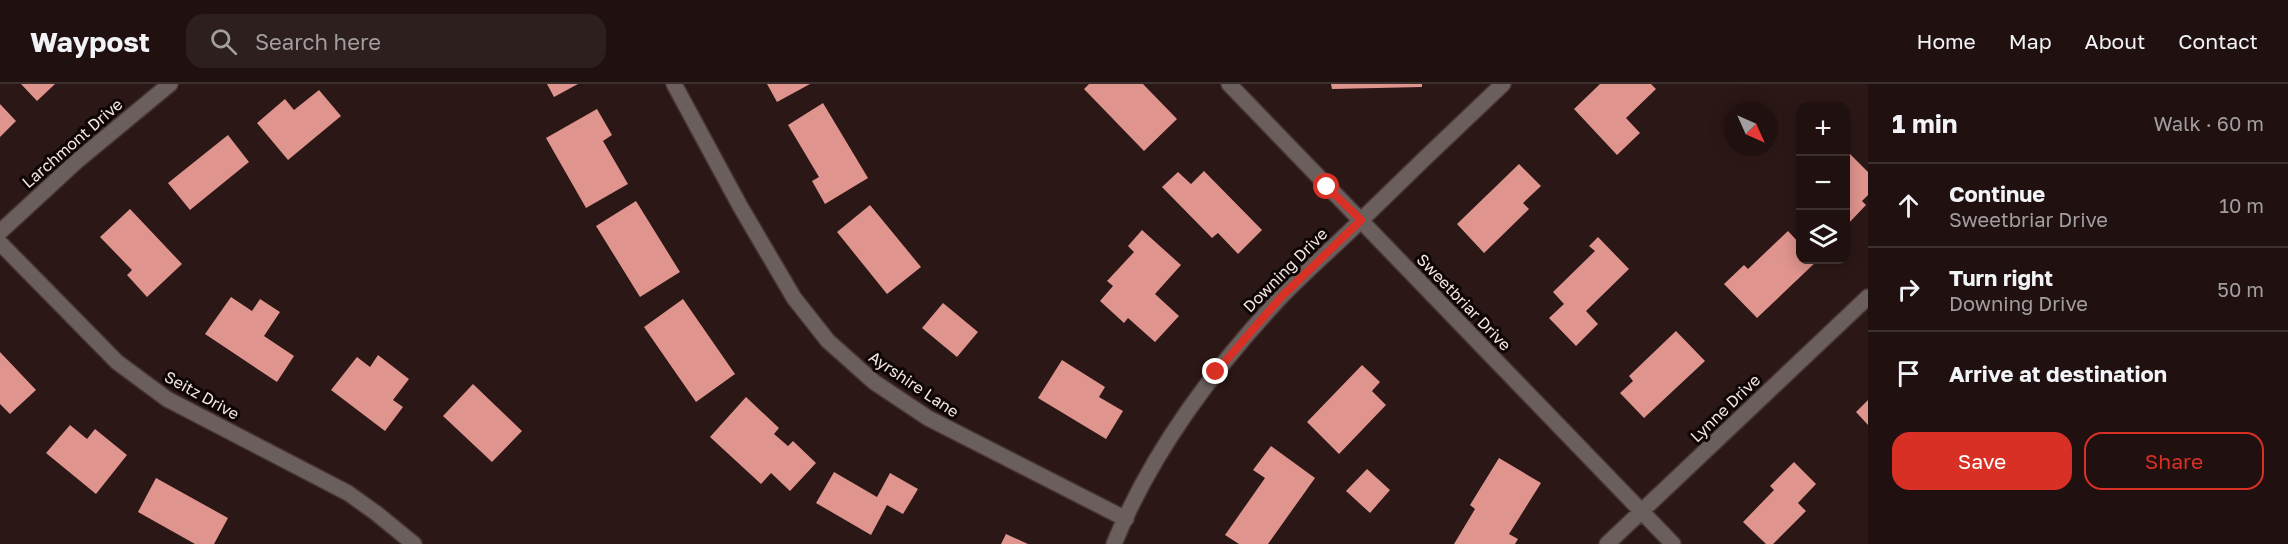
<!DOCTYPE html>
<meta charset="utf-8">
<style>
:root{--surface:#201110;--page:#2d1f1e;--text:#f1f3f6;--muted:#a29d9f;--line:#3d3130;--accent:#d93025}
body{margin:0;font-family:"Golos Text",sans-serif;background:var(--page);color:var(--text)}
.controls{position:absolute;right:18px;top:18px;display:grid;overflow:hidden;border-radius:12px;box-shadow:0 3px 15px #0003}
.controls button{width:54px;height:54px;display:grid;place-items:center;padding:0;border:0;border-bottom:2px solid var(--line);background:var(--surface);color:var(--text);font:30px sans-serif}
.compass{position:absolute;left:1724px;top:18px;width:54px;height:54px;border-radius:50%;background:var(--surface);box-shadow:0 3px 15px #0003;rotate:135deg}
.stop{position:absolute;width:18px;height:18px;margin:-14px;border:4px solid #d93025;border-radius:50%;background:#fff}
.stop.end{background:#d93025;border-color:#fff;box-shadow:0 2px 6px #0008}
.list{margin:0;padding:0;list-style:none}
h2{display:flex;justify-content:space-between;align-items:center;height:78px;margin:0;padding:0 24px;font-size:26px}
h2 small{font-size:20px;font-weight:400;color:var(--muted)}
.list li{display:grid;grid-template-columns:39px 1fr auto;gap:18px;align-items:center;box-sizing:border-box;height:84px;padding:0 24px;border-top:2px solid var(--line)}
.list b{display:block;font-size:22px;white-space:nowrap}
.list p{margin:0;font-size:20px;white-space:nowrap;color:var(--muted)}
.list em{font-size:20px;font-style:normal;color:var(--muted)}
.actions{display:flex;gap:12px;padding:18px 24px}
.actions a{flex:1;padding:14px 0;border:2px solid var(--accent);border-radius:18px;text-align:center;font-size:21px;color:var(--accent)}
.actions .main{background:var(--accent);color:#fff}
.icon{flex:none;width:33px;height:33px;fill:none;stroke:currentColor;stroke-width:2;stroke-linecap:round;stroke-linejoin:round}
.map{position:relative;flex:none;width:1868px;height:460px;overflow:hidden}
header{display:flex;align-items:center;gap:36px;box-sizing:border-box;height:84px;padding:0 30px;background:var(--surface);border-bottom:2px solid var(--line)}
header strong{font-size:28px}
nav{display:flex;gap:33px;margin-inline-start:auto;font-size:21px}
.search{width:420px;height:54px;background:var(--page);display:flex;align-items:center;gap:15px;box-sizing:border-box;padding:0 21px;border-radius:18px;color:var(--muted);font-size:22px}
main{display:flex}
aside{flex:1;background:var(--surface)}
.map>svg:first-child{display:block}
.building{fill:#df948d}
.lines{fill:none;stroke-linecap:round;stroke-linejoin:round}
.street-casing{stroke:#473433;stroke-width:18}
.street{stroke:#6b5f5e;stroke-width:15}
.route{stroke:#d93025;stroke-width:8}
.labels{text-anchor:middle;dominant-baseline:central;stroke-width:6;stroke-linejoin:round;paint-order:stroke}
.street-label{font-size:16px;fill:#f5e6e4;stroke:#0e0605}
</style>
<header>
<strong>Waypost</strong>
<div class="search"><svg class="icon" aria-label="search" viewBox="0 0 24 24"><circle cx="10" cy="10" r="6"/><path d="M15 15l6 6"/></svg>Search here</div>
<nav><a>Home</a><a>Map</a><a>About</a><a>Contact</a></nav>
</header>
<main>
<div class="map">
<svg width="1868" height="460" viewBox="0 0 1868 460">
<rect width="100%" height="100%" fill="#2b1716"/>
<path class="building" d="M21 0H55L37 17Z
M547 0H578L554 13Z
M767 0H810L777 18Z
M1089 0H1143L1177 35 1144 67 1084 5Z
M1331 0H1422V3L1332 5Z
M1600 0H1651L1656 5 1626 34 1640 49 1617 71 1574 25Z
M319 6 341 32 288 76 257 39 285 15 294 26Z
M823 19 868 94 825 120 812 97 819 93 788 41Z
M0 20 16 37 0 53Z
M597 25 612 51 603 57 628 100 586 124 546 54Z
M228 51 249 78 190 126 168 99Z
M1846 66 1868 88V111L1862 117 1866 121 1846 142Z
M1519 80 1541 102 1523 119 1529 125 1484 169 1457 140Z
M1204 87 1262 146 1238 170 1218 149 1212 154 1162 103 1178 88 1191 100Z
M636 117 680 188 640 213 596 142Z
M870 121 921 183 887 210 837 148Z
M130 125 182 180 147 213 127 191 132 186 100 153Z
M1142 146 1181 181 1155 210 1179 232 1155 258 1128 234 1124 239 1100 217 1113 202 1107 197 1134 168 1128 162Z
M1788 147 1800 160V176H1818L1757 234 1724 200 1744 181 1748 185Z
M1598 153 1629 185 1586 227 1598 240 1576 262 1549 234 1564 220 1553 208 1595 167 1589 162Z
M231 213 252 227 260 215 280 228 264 252 294 272 277 298 205 250Z
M683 215 735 290 696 318 644 243Z
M943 219 978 248 957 273 922 244Z
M1676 247 1705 277 1644 334 1620 309 1633 297 1629 292Z
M0 268 36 306 10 330 0 320Z
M378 271 409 295 393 316 403 323 385 347 331 306 357 273 370 283Z
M1062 276 1105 303 1099 313 1123 327 1106 355 1038 314Z
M1362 281 1380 298 1372 307 1386 321 1339 370 1307 338Z
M473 300 522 347 492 378 443 332Z
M746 313 779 344 774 350 788 362 793 357 816 379 790 407 771 389 761 400 710 353Z
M1868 316V341L1856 328Z
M70 341 87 355 95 345 127 371 96 410 46 369Z
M1271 362 1315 394 1268 460H1239L1225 451 1265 394 1253 386Z
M1499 374 1541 399 1509 450 1518 455 1515 460H1454L1475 425 1470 421Z
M1794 378 1816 400 1798 419 1806 427 1773 460H1766L1743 438 1774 406 1770 402Z
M1367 385 1390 406 1370 429 1346 407Z
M834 388 877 413 890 389 918 405 903 430 887 421 871 451 816 419Z
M156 394 228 434 214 460H195L138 428Z
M1006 450 1028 460H1001Z"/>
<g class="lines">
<defs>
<path id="street" d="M674 0 740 122 794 214 828 257 874 298 928 334 1126 435
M1229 0 1673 460
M0 148 77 77 170 0
M0 159 117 278 167 315 348 409 376 429 414 460
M1114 460C1151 369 1212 287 1279 215 1302 191 1327 169 1351 146 1401 97 1452 48 1503 0
M1607 460 1868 213"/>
</defs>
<use href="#street" class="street-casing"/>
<use href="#street" class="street"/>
</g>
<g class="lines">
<path class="route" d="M1216 288 1281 213 1361 136 1327 103"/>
</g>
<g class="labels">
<g class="street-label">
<text transform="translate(72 59) rotate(-41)">Larchmont Drive</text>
<text transform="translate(1285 186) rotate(-45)">Downing Drive</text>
<text transform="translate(1464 218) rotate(46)">Sweetbriar Drive</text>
<text transform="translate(914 300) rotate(34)">Ayrshire Lane</text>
<text transform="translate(202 311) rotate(29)">Seitz Drive</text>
<text transform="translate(1725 324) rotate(-44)">Lynne Drive</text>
</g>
</g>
</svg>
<div class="controls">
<button>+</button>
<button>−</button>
<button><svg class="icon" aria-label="layers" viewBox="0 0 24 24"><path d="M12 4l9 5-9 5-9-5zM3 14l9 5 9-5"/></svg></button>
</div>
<svg class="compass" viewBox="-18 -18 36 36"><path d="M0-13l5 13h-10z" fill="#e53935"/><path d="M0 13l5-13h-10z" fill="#a29d9f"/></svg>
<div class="stop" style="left:1327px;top:103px"></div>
<div class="stop end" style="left:1216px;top:288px"></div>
</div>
<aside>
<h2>1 min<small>Walk · 60 m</small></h2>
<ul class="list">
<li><svg class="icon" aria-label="ahead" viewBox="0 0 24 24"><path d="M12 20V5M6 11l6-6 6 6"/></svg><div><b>Continue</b><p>Sweetbriar Drive</p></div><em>10 m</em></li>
<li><svg class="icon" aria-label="right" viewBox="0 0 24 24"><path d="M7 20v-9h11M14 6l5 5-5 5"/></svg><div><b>Turn right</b><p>Downing Drive</p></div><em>50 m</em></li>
<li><svg class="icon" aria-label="arrive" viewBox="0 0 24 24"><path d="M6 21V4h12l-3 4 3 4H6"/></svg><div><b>Arrive at destination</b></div></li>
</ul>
<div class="actions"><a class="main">Save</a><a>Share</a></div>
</aside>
</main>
